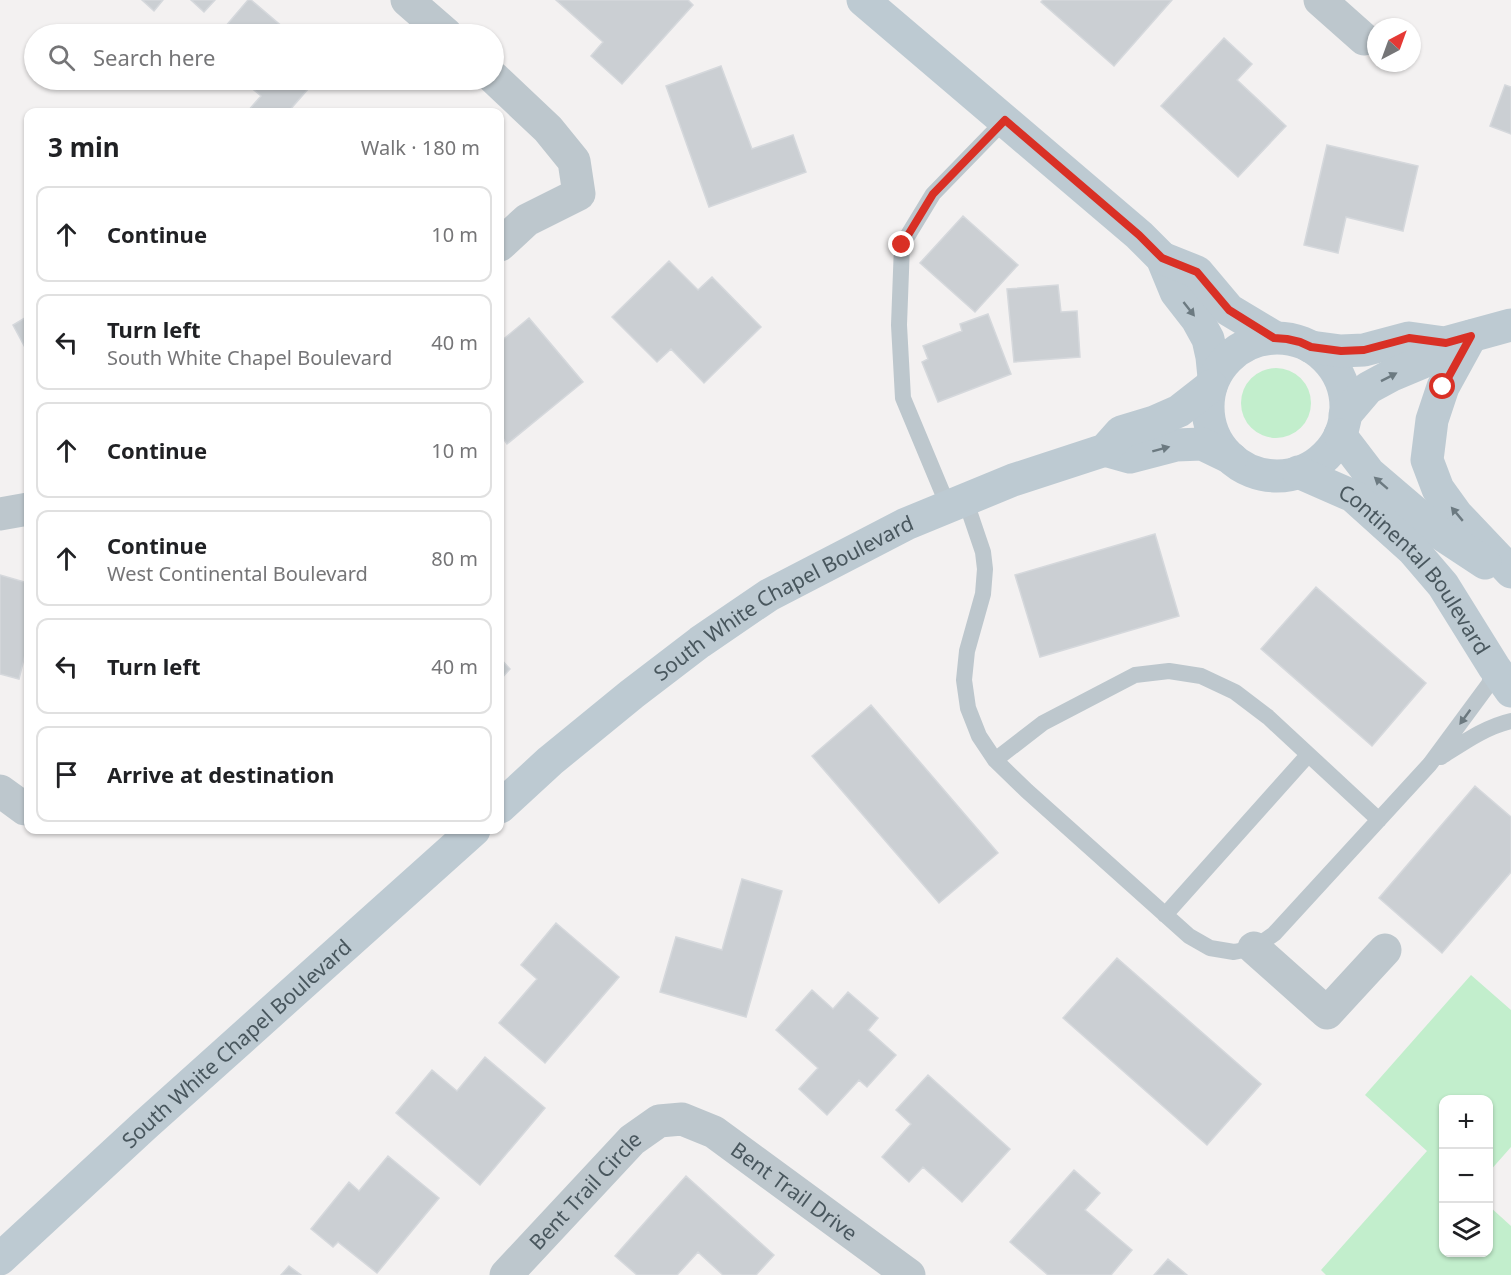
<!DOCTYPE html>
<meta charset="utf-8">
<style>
:root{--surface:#fff;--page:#f6f6f6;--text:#202124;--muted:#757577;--line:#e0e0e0}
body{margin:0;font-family:"Noto Sans",sans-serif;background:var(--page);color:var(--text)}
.controls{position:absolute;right:18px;bottom:18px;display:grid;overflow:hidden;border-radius:12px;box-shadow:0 2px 4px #0004}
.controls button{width:54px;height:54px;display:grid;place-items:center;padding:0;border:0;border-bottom:2px solid var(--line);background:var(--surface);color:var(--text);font:30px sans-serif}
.compass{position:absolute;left:1367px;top:18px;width:54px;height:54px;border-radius:50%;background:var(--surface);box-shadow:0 2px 4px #0004;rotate:41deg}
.stop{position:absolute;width:18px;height:18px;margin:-14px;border:4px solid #d93025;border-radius:50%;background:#fff}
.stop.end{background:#d93025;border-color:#fff;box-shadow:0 2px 6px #0008}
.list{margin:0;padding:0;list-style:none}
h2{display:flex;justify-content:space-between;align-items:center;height:78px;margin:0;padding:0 24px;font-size:26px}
h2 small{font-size:20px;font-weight:400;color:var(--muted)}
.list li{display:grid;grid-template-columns:39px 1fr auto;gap:18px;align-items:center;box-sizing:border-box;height:96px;margin:0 12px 12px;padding:0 12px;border:2px solid var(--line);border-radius:12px}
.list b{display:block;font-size:22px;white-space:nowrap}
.list p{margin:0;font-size:20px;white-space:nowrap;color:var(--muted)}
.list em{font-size:20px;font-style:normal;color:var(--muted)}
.icon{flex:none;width:33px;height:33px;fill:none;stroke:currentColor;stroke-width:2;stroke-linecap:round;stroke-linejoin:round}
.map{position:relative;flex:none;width:1511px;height:1275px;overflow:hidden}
.search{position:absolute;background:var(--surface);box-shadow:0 2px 4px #0004;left:24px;top:24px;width:480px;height:66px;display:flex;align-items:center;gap:15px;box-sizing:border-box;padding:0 21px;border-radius:33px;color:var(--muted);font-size:22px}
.panel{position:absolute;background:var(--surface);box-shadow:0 2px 4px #0004;left:24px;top:108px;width:480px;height:726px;border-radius:12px}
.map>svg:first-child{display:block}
.green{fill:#c2eecc}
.building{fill:#cbcfd3;stroke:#d5d8dc;stroke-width:1.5}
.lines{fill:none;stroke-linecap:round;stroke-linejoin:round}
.lane{stroke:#bdc7cd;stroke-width:16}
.street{stroke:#bdc7cd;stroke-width:33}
.secondary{stroke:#bdcad2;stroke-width:33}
.oneway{fill:#6c7a81}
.oneway2{fill:#6c797f}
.route{stroke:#d93025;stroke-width:8}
.labels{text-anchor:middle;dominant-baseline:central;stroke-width:4.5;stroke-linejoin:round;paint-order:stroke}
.street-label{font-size:21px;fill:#49575e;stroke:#fff}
</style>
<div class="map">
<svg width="1511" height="1275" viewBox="0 0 1511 1275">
<rect width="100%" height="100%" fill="#f3f1f1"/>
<path class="green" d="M1241 403a35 35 0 1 1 70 0a35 35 0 1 1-70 0Z
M1471 975 1511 1010V1147L1489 1172 1488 1100H1444V1252H1488L1489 1206 1511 1226V1275H1326L1321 1270 1427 1151 1365 1095Z"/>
<path class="building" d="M142 0H163L154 11Z
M191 0H215L204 12Z
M248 0H251L291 34H219Z
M556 0H688L693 5 622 84 591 56 603 42Z
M1043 0H1172L1114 66 1041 2Z
M1224 38 1252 64 1237 80 1286 126 1238 177 1161 106Z
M721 66 752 149 793 135 806 172 709 207 666 86Z
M242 80H316L288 112H247L261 96Z
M1505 85 1511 87V134L1490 126Z
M1327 145 1418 166 1403 231 1346 217 1338 253 1304 245Z
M963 216 1018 265 975 312 920 263Z
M669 261 698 290 712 277 761 327 704 383 671 349 657 362 612 317Z
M1058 285 1061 312 1077 311 1080 357 1014 362 1007 289Z
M988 314 1011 374 938 402 922 362 928 359 923 346 962 331 960 324Z
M28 316V353L13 325Z
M529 318 583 382 507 444 500 434V354L503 351 500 346V342Z
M1155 534 1179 616 1040 657 1015 575Z
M0 575 28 583V643L19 679 0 674Z
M1316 587 1426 683 1372 746 1261 649Z
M500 658 510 669 500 680Z
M871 705 998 853 939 903 812 756Z
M1475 786 1511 817V872L1442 953 1379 898Z
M742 879 782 891 746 1017 660 992 676 937 722 950Z
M556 923 619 977 545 1063 499 1023 537 979 521 965Z
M1117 958 1261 1084 1207 1145 1063 1018Z
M812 990 833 1009 848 992 878 1018 868 1030 896 1055 867 1087 859 1080 827 1115 799 1089 818 1068 776 1030Z
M485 1057 545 1108 480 1185 396 1113 432 1070 457 1091Z
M928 1075 1010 1149 962 1202 923 1167 909 1182 882 1157 911 1124 896 1110Z
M388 1156 439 1198 377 1273 338 1242 333 1247 311 1229 349 1182 359 1191Z
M1074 1170 1100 1193 1085 1210 1132 1250 1111 1275H1048L1010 1242Z
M686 1176 774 1255 756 1275H723L698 1252 677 1275H637L615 1256Z
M1168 1259 1187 1275H1154Z
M289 1266 301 1275H281Z"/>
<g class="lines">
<path class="lane" d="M965 499 983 552 985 569 983 594 967 651 964 680 968 708 979 736 995 760 1027 791 1189 936 1210 948 1234 952 1254 948 1274 934 1430 764 1489 684 1494 667
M948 506 903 398 899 325 902 245 933 194 1005 120
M1441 757C1463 743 1485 727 1511 721
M995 760 1043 723 1135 675 1169 671 1201 676 1235 692 1268 717 1379 820
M1165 915 1308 755"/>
<g class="street">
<path d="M407 0 446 34"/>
<path d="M1320 0 1364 39"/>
<path d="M494 78 548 129 574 161 579 194 527 220 500 245"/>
<path d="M0 514 28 509"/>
<path d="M0 791 25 809"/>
<path d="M1254 948 1327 1013 1385 950"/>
<path id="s1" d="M506 1275 632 1140 659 1121 682 1119 714 1132 909 1275"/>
</g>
<g class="secondary">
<path d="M863 0 1139 235 1162 258 1176 292 1197 319 1208 339 1212 357 1214 377"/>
<path d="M1162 258 1197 272 1229 310 1274 337"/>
<path d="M1471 336 1443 387 1432 420 1427 460 1438 489 1456 514 1511 572"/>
<circle cx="1277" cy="407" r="69"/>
<path d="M1311 347 1341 351 1364 350 1409 338 1445 343 1511 325"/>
<path d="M1345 415 1368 388 1392 375 1423 362 1445 343"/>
<path d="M1340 435 1369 473 1438 532 1485 563"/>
<path d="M1105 450 1130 457 1176 445 1202 444 1231 458"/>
<path id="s2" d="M1298 472 1353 496 1413 550 1443 585 1494 667 1511 691"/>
<path id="s3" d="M500 807 550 761 632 694 700 642 769 595 906 524 1013 480 1105 450 1121 432 1154 422 1179 411 1211 386"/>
<path id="s4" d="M0 1259 145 1125 474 830"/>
</g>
</g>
<defs><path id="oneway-solid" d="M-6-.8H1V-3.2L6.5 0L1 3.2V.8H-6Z" transform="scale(1.5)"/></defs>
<g class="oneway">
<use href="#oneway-solid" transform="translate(1189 309) rotate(52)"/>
<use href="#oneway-solid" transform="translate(1389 377) rotate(-27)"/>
<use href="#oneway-solid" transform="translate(1161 449) rotate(-15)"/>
<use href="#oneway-solid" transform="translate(1381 483) rotate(-139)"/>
<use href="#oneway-solid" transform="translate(1457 514) rotate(-130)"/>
</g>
<use class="oneway2" href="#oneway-solid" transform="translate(1465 717) rotate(126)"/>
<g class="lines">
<path class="route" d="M902 245 933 194 1005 120 1139 235 1162 258 1197 272 1229 310 1274 338 1287 339 1300 342 1311 347 1341 351 1364 350 1409 338 1446 343 1471 336 1443 387"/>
</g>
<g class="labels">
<g class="street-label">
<text stroke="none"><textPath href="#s2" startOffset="156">Continental Boulevard</textPath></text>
<text stroke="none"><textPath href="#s3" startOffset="354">South White Chapel Boulevard</textPath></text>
<text stroke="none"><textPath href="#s4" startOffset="320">South White Chapel Boulevard</textPath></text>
<text stroke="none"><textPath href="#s1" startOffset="375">Bent Trail Drive</textPath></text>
<text stroke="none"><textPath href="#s1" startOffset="116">Bent Trail Circle</textPath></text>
</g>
</g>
</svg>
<div class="controls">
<button>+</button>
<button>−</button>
<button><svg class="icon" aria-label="layers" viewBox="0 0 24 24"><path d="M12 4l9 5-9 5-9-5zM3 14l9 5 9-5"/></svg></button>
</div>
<svg class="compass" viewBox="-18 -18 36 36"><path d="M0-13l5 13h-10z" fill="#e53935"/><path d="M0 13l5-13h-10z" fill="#757577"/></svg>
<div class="stop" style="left:1443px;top:387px"></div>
<div class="stop end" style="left:902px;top:245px"></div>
<div class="search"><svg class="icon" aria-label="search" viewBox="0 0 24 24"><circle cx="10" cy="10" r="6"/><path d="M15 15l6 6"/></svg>Search here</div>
<section class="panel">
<h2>3 min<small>Walk · 180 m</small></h2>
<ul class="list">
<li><svg class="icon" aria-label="ahead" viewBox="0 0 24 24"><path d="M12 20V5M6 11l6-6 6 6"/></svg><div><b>Continue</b></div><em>10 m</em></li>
<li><svg class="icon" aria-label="left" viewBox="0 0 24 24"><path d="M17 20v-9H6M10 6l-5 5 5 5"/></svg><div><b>Turn left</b><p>South White Chapel Boulevard</p></div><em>40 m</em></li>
<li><svg class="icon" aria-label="ahead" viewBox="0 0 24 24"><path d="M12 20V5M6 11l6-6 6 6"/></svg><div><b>Continue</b></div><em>10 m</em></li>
<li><svg class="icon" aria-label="ahead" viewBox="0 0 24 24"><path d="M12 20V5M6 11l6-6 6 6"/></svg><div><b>Continue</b><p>West Continental Boulevard</p></div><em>80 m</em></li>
<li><svg class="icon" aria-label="left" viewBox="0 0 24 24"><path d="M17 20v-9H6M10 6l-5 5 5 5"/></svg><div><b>Turn left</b></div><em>40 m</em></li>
<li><svg class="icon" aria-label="arrive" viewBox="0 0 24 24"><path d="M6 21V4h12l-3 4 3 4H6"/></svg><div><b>Arrive at destination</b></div></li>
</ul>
</section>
</div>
